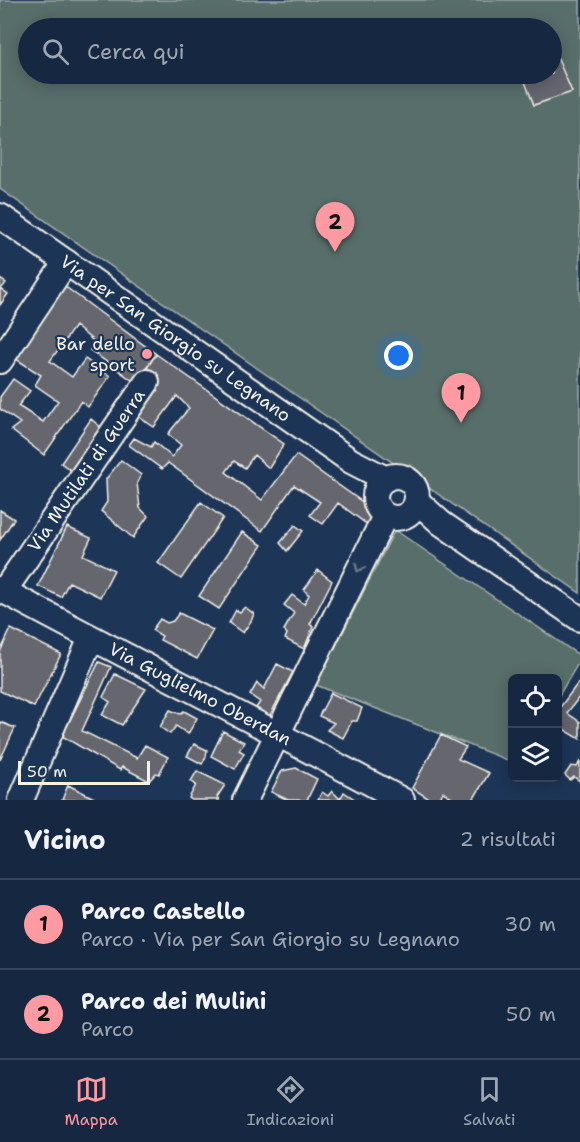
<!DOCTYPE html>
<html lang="it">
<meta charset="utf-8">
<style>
:root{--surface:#162841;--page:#23344c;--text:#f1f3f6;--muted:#9ea6b1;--line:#35445a;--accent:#ff9aa2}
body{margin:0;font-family:"Shantell Sans",sans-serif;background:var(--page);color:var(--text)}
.controls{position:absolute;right:18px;bottom:18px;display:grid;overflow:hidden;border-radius:9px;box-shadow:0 3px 15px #0003}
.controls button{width:54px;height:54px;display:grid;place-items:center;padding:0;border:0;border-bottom:2px solid var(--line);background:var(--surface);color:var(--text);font:30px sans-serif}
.scale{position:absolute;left:18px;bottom:15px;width:132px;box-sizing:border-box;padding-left:6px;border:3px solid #f4f1e8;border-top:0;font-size:16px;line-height:21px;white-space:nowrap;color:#f4f1e8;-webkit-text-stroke:4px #1d3557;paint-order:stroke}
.you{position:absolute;left:399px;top:356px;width:21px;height:21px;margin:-15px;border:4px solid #fff;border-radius:50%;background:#1a73e8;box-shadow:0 0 0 9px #1a73e833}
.badge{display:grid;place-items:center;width:39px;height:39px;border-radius:50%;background:var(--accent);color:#111;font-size:20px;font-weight:700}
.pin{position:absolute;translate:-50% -50px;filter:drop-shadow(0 2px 3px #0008)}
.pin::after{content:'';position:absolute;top:32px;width:21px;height:18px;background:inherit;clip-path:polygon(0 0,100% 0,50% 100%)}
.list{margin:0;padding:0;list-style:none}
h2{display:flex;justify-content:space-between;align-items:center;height:78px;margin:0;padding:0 24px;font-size:26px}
h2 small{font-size:20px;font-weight:400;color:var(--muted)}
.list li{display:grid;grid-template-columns:39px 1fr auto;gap:18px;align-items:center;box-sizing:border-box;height:90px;padding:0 24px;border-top:2px solid var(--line)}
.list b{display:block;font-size:22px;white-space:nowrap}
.list p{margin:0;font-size:20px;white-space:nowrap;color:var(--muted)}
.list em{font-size:20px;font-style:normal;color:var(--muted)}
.icon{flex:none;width:33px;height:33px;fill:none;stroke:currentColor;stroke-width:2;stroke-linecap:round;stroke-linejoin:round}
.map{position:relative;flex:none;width:580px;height:800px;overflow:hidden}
.search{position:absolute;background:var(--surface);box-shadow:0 3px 15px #0003;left:18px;right:18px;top:18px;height:66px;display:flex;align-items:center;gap:15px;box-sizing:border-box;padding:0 21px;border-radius:33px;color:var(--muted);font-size:22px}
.sheet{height:258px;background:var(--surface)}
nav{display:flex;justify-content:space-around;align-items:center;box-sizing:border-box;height:84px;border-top:2px solid var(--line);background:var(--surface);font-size:16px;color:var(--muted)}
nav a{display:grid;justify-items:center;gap:3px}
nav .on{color:var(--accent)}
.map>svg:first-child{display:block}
.green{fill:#596e6a;stroke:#a6b0a9;stroke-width:1.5;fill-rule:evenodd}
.building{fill:#65666e;stroke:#f4f1e8;stroke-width:1.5}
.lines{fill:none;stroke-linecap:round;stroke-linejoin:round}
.minor-casing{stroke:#f4f1e8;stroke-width:28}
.minor{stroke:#1d3557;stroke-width:24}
.oneway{stroke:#68778a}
.poi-dot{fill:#ff9aa2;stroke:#1d3557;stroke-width:2}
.labels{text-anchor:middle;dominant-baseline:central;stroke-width:4.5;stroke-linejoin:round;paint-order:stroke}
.street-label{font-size:18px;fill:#f4f1e8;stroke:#1d3557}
.poi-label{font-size:18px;fill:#f4f1e8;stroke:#1d3557;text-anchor:end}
</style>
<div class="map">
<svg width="580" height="800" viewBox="0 0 580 800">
<rect width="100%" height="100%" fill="#1d3557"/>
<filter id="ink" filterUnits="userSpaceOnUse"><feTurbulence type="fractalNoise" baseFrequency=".0167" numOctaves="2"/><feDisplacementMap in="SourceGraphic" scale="12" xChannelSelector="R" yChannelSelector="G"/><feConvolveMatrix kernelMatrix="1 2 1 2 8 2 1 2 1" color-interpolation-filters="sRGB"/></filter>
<g filter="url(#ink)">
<path class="green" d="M0 0H580V593L0 189ZM28 28H552V74H28Z
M395 530 580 656V660L558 697V678H512V762L316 685Z"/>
<path class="building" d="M557 57 572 92 534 105 522 74H552V60Z
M0 279 6 283 1 289 8 294 0 305Z
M63 285 156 354 136 383 90 350 96 343 75 326 50 361 72 377 85 359 110 376 88 407 81 401 44 455 11 430 20 423 0 409V397L13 379 30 391 18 406 43 422 58 401 35 385 41 375 16 359Z
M156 354 284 444 269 468 254 455 245 468 234 461 226 472 262 500 296 455 375 511 368 525 338 503 323 524 310 515 320 502 294 485 262 531 168 463 162 469 129 445 134 438 151 447 154 442 172 457 181 445 168 434 189 408 177 396 154 427 133 413 158 378 147 368Z
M91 419 103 429 73 472 61 463Z
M121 460 141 475 137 483 140 508 148 516 133 538 101 511 107 502 106 479Z
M201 502 223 518 181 579 158 563Z
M0 510 14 519 0 540Z
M295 525 303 531 287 551 280 543Z
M67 527 91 538 83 555 114 570 100 597 69 582 61 597 38 586Z
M242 532 262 545 219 609 199 596Z
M318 570 332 581 310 624 313 627 304 649 285 639 287 634 284 630 294 613 284 605 292 595 304 604 309 595 304 590Z
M245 607 254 614 251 621 243 633 229 623 236 610 240 612Z
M179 613 213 630 197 659 160 640 162 636 152 630 160 619 167 623 173 621Z
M11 629 61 654 34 707 0 691V652Z
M99 662 111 667 82 731 137 758 145 745 168 757 159 774 156 773 149 781 122 767 120 770 62 736Z
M277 664 293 672 269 717 256 708 260 702 250 695 257 683 264 689Z
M115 674 146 689 122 725 102 715 110 702 103 697Z
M578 683 580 684V696L567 713 580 722V739L562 728 558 734V710Z
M331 693 362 708 357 721H352L343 738 327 730 334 723 319 716Z
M170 710 180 714 184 711 197 718 188 734 176 726 170 734 160 727Z
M0 722 15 728 0 760Z
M223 731 244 742 239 750 244 753 235 769 211 756Z
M441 735 466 747 458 759 489 773 473 800H455L443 792 439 800H431L412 788Z
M194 744 207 750 206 757 202 764 187 756Z
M580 761V781L574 777 570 780 565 775 571 766 577 767Z
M296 768 317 779 307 800H288L271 792 282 771Z
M197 771 225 785 217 797 219 800H192L189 798 196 785 191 781Z
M68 785 98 800H62Z
M332 791 340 799 344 792 356 800H318L322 792 328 796Z"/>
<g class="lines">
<defs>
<g id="minor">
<path id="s1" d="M0 216 351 461 386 479"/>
<path d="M0 361 66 262"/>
<circle cx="396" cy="497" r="21"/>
<path d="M417 501 441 523 580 619"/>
<path id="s2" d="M0 589C133 661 269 728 402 800"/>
<path id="s3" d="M4 591 147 382"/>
<path d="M21 800 91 638"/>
<path d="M245 800 385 516"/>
</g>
</defs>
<use href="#minor" class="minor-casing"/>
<use href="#minor" class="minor"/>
</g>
<defs><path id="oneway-chevron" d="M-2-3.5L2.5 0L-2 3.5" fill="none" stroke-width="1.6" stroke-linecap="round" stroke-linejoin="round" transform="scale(1.5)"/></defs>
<use class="oneway" href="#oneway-chevron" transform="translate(359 568) rotate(116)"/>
</g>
<circle class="poi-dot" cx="147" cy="354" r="6"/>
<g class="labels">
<g class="street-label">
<text stroke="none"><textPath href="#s1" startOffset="214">Via per San Giorgio su Legnano</textPath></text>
<text stroke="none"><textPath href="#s3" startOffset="146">Via Mutilati di Guerra</textPath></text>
<text stroke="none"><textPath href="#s2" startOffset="226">Via Guglielmo Oberdan</textPath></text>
</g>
<g class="poi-label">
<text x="135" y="344">Bar dello<tspan x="135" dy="21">sport</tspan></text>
</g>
</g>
</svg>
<div class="controls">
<button><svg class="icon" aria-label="locate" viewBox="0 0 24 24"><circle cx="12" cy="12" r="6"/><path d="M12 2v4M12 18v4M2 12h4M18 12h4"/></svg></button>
<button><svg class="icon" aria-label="layers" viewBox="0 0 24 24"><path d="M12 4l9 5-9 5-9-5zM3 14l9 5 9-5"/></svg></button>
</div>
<div class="scale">50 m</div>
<div class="you"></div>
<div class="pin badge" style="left:461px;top:423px">1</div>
<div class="pin badge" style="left:335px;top:252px">2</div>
<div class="search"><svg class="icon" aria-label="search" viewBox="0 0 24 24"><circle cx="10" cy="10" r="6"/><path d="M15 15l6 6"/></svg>Cerca qui</div>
</div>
<section class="sheet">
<h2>Vicino<small>2 risultati</small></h2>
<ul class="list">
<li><span class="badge">1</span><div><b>Parco Castello</b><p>Parco · Via per San Giorgio su Legnano</p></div><em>30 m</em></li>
<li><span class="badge">2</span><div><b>Parco dei Mulini</b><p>Parco</p></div><em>50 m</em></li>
</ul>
</section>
<nav>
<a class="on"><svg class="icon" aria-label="map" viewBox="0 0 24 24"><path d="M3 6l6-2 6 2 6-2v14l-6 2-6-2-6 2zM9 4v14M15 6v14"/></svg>Mappa</a>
<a><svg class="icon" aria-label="directions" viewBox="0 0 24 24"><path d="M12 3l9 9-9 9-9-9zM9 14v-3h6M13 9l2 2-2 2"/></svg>Indicazioni</a>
<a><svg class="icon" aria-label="saved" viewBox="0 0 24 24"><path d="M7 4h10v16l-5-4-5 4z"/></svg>Salvati</a>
</nav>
